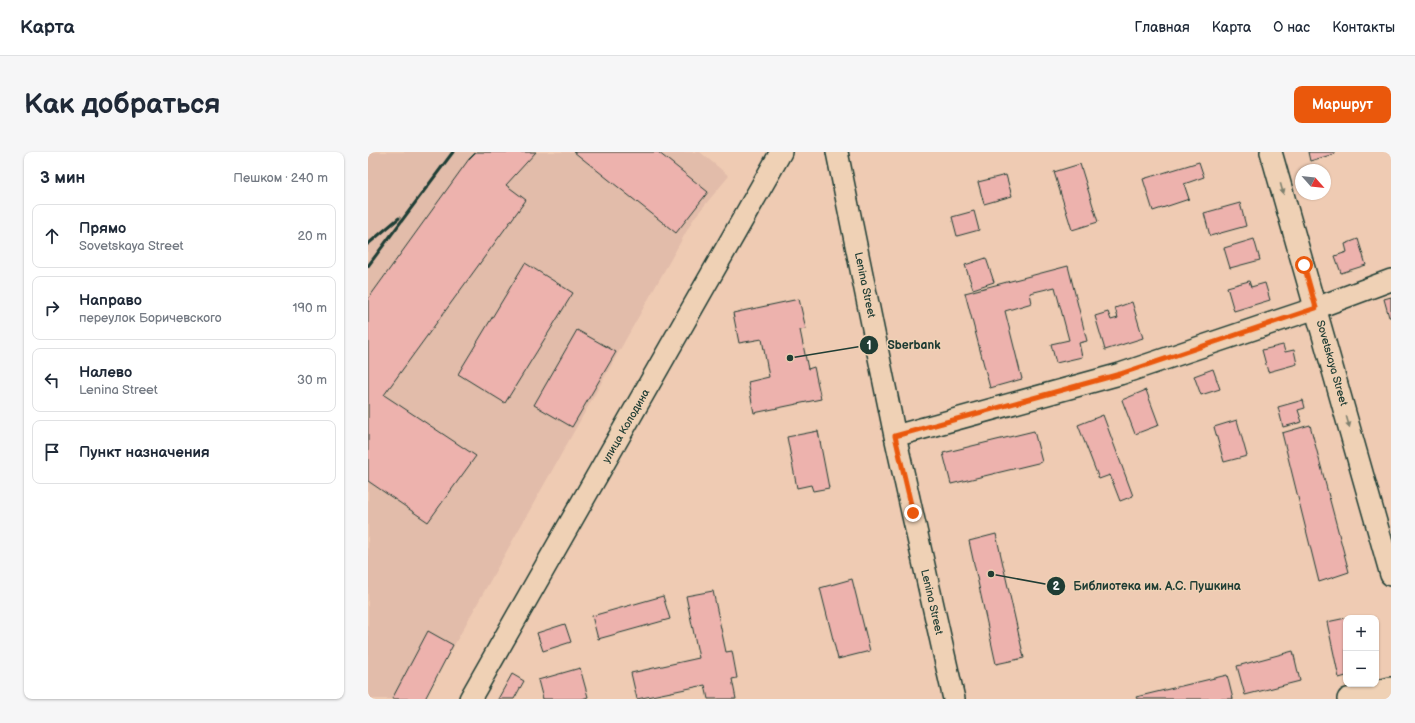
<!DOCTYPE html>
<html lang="ru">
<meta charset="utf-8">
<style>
:root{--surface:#fff;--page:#f6f6f7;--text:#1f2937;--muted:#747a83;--line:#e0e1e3;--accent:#ea580c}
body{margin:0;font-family:"Balsamiq Sans",sans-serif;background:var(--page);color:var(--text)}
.controls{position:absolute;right:12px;bottom:12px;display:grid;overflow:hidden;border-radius:8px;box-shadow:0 1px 3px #0004}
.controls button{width:36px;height:36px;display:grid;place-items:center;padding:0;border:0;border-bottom:1px solid var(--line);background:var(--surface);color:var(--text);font:20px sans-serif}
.compass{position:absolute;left:927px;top:12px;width:36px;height:36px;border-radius:50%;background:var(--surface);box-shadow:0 1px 3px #0004;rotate:117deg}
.stop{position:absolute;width:12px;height:12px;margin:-9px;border:3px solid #ea580c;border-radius:50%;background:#fff}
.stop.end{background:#ea580c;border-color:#fff;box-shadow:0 1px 4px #0008}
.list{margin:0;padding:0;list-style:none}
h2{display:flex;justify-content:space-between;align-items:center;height:52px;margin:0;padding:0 16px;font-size:17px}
h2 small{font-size:13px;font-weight:400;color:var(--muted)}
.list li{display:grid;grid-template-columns:26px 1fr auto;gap:12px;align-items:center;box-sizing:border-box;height:64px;margin:0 8px 8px;padding:0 8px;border:1px solid var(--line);border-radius:8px}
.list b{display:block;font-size:15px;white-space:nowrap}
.list p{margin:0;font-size:13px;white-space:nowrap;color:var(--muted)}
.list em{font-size:13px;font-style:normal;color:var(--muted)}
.icon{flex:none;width:22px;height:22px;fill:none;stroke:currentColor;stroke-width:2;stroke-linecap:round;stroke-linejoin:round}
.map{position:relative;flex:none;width:1023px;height:547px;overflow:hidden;border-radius:8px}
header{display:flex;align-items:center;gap:24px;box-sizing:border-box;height:56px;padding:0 20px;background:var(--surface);border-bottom:1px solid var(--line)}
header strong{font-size:19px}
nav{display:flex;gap:22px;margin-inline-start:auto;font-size:14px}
.intro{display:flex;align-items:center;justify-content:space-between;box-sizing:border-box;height:96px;padding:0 24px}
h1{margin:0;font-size:28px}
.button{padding:10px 18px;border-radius:8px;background:var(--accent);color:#fff;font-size:14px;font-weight:700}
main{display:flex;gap:24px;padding:0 24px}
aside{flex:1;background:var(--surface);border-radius:8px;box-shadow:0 1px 3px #0004}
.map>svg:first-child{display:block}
.built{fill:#e2bcaa}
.building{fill:#edb2ad;stroke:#1f3d34}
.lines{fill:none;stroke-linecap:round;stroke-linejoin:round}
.minor-casing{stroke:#1f3d34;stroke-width:24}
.minor{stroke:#efd1b5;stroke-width:21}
.rail{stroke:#1f3d34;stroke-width:3}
.oneway{fill:#7d806e}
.route{stroke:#ea580c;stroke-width:5}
.labels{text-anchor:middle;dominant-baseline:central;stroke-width:3;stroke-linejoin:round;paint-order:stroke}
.street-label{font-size:11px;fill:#1f3d34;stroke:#efd1b5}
.leader{fill:none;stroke:#1f3d34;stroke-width:1.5}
.callout-dot{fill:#1f3d34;stroke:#efd1b5;stroke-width:1.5}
.mark-label{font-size:12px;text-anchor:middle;font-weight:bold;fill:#fff}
.callout-label{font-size:12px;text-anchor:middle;font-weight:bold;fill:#1f3d34;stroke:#efd1b5;stroke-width:3;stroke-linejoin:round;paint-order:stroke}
</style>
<header>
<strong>Карта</strong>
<nav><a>Главная</a><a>Карта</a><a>О нас</a><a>Контакты</a></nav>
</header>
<div class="intro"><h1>Как добраться</h1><a class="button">Маршрут</a></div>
<main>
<aside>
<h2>3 мин<small>Пешком · 240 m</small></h2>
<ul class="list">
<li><svg class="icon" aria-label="ahead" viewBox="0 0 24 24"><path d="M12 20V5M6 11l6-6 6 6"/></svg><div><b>Прямо</b><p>Sovetskaya Street</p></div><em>20 m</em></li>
<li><svg class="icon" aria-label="right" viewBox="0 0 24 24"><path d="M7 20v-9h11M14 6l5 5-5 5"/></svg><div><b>Направо</b><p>переулок Боричевского</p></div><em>190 m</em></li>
<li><svg class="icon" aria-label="left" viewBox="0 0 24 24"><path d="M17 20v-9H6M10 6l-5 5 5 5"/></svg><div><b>Налево</b><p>Lenina Street</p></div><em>30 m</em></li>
<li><svg class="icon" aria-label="arrive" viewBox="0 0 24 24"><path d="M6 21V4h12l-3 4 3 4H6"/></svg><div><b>Пункт назначения</b></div></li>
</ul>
</aside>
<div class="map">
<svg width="1023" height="547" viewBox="0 0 1023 547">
<rect width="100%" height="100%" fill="#efcbb3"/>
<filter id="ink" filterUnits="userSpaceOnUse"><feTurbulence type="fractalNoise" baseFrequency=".025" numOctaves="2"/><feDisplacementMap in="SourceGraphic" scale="8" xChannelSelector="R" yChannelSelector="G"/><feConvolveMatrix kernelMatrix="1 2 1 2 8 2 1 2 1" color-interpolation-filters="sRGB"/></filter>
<g filter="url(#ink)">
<path class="built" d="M0 0H332L361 24 326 66 132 411 56 547H0Z"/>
<path class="building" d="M108 0H168L138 33 158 48 16 243 108 304 60 370 0 329V147L101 7Z
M206 0H290L340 40 308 81Z
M940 0H966V2L942 9Z
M831 10 836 25 816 32 821 47 785 59 775 27Z
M712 12 730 70 704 78 686 20Z
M638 23 644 44 616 52 610 30Z
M872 51 878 74 842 84 836 61Z
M606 59 611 78 589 84 584 65Z
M886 87 892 108 862 116 856 96Z
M990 87 998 113 973 121 967 104 979 100 977 92Z
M618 106 626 130 605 137 597 113Z
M157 111 205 141 137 251 90 222Z
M700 114 719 189 711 191 714 205 688 211 683 192 701 188 687 135 662 141 664 151 637 159 654 227 622 236 597 141Z
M881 129 883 135 897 131 902 148 866 159 859 135Z
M1023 145V165H1021L1016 147Z
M431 147 438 177 432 178 440 217 446 215 453 247 386 261 380 230 401 225 394 187 371 191 365 161Z
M764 150 775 186 737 198 727 164 740 160 743 168 750 166 747 156Z
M209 178 248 200 204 275 166 253Z
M915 193 917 200 926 198 929 212 900 220 894 198Z
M845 217 852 237 833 243 826 224Z
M778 238 791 273 767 282 754 248Z
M935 248 937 256 930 258 934 270 915 275 910 255Z
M735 263 765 344 752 349 742 323 731 327 710 273Z
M869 268 879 304 856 310 846 275Z
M942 273 981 420 951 430 914 281Z
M450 279 461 336 445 339 443 333 429 336 419 285Z
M666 279 674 310 583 332 575 301Z
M628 382 656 506 628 512 601 389Z
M484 427 502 499 470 507 452 436Z
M345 439 358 500 364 499 369 526 364 527 368 547H340L337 533 269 547 263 521 331 506 318 444Z
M295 444 302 467 230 487 224 464Z
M978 466V524L971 526 959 470Z
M197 472 203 490 175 499 169 481Z
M60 479 85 493 57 547H24Z
M925 499 932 529 877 543 869 514Z
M212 516 220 545 214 547H175L170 528Z
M144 522 156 529 146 547H130Z
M859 523 865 547H769L768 545Z"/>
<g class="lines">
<defs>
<path id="minor" d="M469 0 527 284 586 547
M903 0 1023 423
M527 284 752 222 948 156 1023 128
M102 547 413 0
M980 547 1023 536"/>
</defs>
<use href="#minor" class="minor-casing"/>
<use href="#minor" class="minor"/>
<path class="rail" d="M0 92 31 66
M0 114 85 0"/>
</g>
<defs><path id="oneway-solid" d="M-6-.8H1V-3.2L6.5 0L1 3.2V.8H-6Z"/></defs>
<g class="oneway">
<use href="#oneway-solid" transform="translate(914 37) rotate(74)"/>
<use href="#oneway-solid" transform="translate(980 270) rotate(74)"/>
</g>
</g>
<g class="lines" filter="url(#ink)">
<path class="route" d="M545 361 527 284 752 222 948 156 936 113"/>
</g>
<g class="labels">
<g class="street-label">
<text transform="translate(497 133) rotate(78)">Lenina Street</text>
<text transform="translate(964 211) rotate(74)">Sovetskaya Street</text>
<text transform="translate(258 274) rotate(-60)">улица Колодина</text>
<text transform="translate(564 450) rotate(77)">Lenina Street</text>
</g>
</g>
<path class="leader" d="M422 206L501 193M623 422L688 434"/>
<g class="callout-dot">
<circle cx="422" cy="206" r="4"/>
<circle cx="623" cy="422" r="4"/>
<circle cx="501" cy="193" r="10"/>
<circle cx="688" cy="434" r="10"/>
</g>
<g class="mark-label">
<text x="501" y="197">1</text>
<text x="688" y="438">2</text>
</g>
<g class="callout-label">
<text x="546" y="197">Sberbank</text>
<text x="789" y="438">Библиотека им. А.С. Пушкина</text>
</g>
</svg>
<div class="controls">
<button>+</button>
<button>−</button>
</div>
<svg class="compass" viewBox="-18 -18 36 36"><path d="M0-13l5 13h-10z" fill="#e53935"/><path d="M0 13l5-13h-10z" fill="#747a83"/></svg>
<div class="stop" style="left:936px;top:113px"></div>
<div class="stop end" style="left:545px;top:361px"></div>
</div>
</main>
